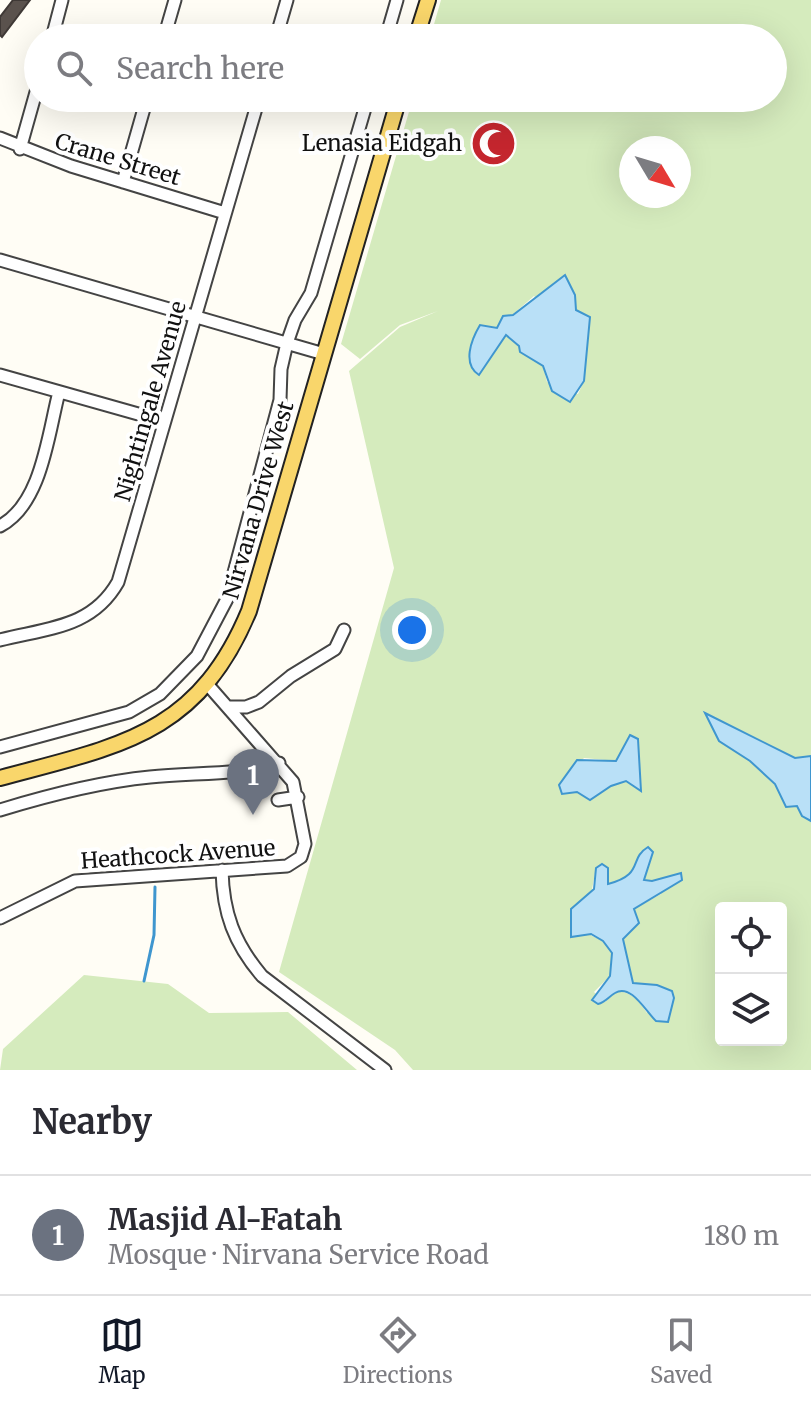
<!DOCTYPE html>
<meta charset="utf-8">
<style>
:root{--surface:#fff;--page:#f7f7f7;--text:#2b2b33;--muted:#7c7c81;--line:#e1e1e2;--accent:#111827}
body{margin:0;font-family:Merriweather,serif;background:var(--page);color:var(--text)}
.controls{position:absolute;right:24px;bottom:24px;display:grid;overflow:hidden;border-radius:8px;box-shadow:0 8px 32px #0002}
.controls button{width:72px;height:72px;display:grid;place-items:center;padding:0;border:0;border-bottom:2px solid var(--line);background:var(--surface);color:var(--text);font:40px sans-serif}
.compass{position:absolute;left:619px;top:136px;width:72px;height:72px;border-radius:50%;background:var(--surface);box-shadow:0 8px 32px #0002;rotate:128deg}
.you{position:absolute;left:412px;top:630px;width:28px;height:28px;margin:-20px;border:6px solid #fff;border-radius:50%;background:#1a73e8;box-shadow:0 0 0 12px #1a73e833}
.badge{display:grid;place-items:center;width:52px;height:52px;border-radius:50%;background:var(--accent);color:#fff;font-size:26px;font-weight:700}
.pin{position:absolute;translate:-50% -66px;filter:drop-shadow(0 2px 4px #0008)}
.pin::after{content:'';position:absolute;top:42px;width:28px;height:24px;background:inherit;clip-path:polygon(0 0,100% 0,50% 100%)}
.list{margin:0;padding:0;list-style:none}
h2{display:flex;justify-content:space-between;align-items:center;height:104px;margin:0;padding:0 32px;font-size:34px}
h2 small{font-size:26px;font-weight:400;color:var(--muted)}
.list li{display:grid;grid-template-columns:52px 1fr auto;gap:24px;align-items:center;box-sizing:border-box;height:120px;padding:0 32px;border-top:2px solid var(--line)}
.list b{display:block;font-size:30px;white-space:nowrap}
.list p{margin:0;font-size:26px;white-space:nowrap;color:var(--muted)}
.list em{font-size:26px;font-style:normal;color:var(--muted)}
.icon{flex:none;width:44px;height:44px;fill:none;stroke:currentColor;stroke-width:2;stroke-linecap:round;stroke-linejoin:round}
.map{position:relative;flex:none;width:811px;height:1070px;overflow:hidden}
.search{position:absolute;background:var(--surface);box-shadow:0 8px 32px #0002;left:24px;right:24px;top:24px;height:88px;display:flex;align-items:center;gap:20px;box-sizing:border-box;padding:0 28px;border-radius:44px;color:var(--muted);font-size:30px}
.sheet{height:224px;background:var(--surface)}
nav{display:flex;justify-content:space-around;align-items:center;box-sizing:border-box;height:112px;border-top:2px solid var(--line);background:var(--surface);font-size:22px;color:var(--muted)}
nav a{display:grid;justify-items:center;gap:4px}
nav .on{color:var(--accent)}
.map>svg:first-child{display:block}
.green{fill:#d5ebbd;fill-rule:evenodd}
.water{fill:#b9e0f7;stroke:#3f96cf;stroke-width:2}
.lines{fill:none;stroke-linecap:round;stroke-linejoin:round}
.stream{stroke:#3f96cf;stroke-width:3}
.building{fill:#5a524d;stroke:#3f3936;stroke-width:2}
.minor-casing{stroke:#444;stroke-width:15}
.major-casing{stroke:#222;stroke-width:18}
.minor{stroke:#fff;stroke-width:11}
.major{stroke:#f9d66b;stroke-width:14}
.labels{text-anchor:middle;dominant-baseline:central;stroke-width:8;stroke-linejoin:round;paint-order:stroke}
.poi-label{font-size:22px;fill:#111;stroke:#fff;text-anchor:end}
.street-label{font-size:22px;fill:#111;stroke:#fff}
</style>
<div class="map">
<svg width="811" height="1070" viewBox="0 0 811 1070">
<rect width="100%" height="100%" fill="#fffdf5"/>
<path class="green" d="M441 0H811V756L795 758 706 714 719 741 750 761 775 784 786 807 797 806 811 820V1070H413L395 1050 279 972 394 568 349 371 400 327 438 311 400 325 360 359 341 344 413 98H773V38H430ZM631 148H679V196H631ZM565 276 575 295 576 310 590 317 584 381 578 394 547 382 543 366 520 352 519 346 505 335 479 375 475 333 480 325 497 328 534 296 537 299ZM630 735 638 747 640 787C625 776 609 785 597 796L559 786 584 758 616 761ZM641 851 653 852 643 880 652 881 661 894 634 909 639 923 623 939 633 983 657 985 647 1013C639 1001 632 992 617 991L605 1002 594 992 610 976 612 953 603 941 584 932 596 868 603 864 608 884C629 878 634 871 641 851ZM721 908H781V1040H721Z
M84 975 168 984 209 1013 288 1012 357 1070H0L3 1049Z"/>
<path class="water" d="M565 275 575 295 576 310 590 317 584 381 570 402 552 391 543 366 520 352 519 346 506 335 479 375C462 364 471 340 480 325L497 328 503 316 513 315Z
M705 713 795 758 811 756V821L802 816 797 806 786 807 775 784 750 761 719 741Z
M630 735 638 739 641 791 626 781 611 786 590 800 577 792 562 794 559 785 577 760 616 761Z
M648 847 653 852 644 880 652 881 681 873 682 880 634 909 639 923 623 939 633 983 657 985 672 991 674 998 668 1022 656 1021C646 1012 631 983 615 993 608 997 606 1002 598 1004L592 1000 610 976 612 953 603 941 591 934 571 937V909L594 889 596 868 602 864 608 868V884C645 874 628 859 648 847Z"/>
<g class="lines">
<path class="stream" d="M144 981 154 935 155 887"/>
</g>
<path class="building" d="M13 0H30L2 37 0 35V17Z"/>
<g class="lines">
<defs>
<path id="minor" d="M52 38 62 0
M164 38 175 0
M276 38 287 0
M386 38 397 0
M0 138 71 166 225 213
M20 149 38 85
M123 182 147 98
M0 260 324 354
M0 375 163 421
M0 526C42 504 48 434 59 392
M0 640C47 628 92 628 118 582L259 98
M229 707H246L259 702 291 676 335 649 344 630
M0 747 129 712 160 694 197 656 227 599 280 400 281 369 287 343 295 320 311 293 368 98
M278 800 298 797
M0 810C49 795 99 782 150 777 193 772 237 776 279 763
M222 870C223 913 234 943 262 976L385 1070
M0 918 75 881 287 866 301 857 305 844 293 782 208 685"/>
<path id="major" d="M416 38 428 0
M0 778C118 746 197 736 249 611L399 98"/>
</defs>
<use href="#minor" class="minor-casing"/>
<use href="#major" class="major-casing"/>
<use href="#minor" class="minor"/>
<use href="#major" class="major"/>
</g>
<defs>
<symbol id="mosque-disc" viewBox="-11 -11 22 22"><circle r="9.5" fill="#c4262e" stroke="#fff"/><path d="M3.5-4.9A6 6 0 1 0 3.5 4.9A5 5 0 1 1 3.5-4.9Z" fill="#fff"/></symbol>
</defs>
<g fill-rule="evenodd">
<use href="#mosque-disc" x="468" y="118" width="51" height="51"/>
</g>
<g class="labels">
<g class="poi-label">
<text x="462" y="143">Lenasia Eidgah</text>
</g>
<g class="street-label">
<text transform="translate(118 159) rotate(17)">Crane Street</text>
<text transform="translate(150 401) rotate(-74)">Nightingale Avenue</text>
<text transform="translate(258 500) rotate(-74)">Nirvana Drive West</text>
<text transform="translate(178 854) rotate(-4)">Heathcock Avenue</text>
</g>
</g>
</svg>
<div class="controls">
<button><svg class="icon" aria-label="locate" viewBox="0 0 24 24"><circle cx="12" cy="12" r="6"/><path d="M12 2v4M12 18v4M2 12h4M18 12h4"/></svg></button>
<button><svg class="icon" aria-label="layers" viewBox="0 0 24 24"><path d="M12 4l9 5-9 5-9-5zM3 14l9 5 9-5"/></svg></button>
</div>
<svg class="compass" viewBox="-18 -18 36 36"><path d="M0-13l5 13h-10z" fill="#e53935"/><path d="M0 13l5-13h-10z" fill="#7c7c81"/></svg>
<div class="you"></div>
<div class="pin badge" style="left:253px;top:815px;background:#6b7280">1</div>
<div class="search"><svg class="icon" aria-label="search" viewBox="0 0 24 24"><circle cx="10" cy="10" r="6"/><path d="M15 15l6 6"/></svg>Search here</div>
</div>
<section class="sheet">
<h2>Nearby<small></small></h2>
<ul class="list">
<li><span class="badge" style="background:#6b7280">1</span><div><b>Masjid Al-Fatah</b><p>Mosque · Nirvana Service Road</p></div><em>180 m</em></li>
</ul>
</section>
<nav>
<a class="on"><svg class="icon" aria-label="map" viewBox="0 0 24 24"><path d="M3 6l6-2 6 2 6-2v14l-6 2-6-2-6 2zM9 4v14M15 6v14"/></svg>Map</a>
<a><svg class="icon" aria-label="directions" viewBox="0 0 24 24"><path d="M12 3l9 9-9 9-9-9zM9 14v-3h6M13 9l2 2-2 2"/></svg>Directions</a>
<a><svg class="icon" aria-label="saved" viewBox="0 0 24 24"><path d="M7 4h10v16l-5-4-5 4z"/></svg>Saved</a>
</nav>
